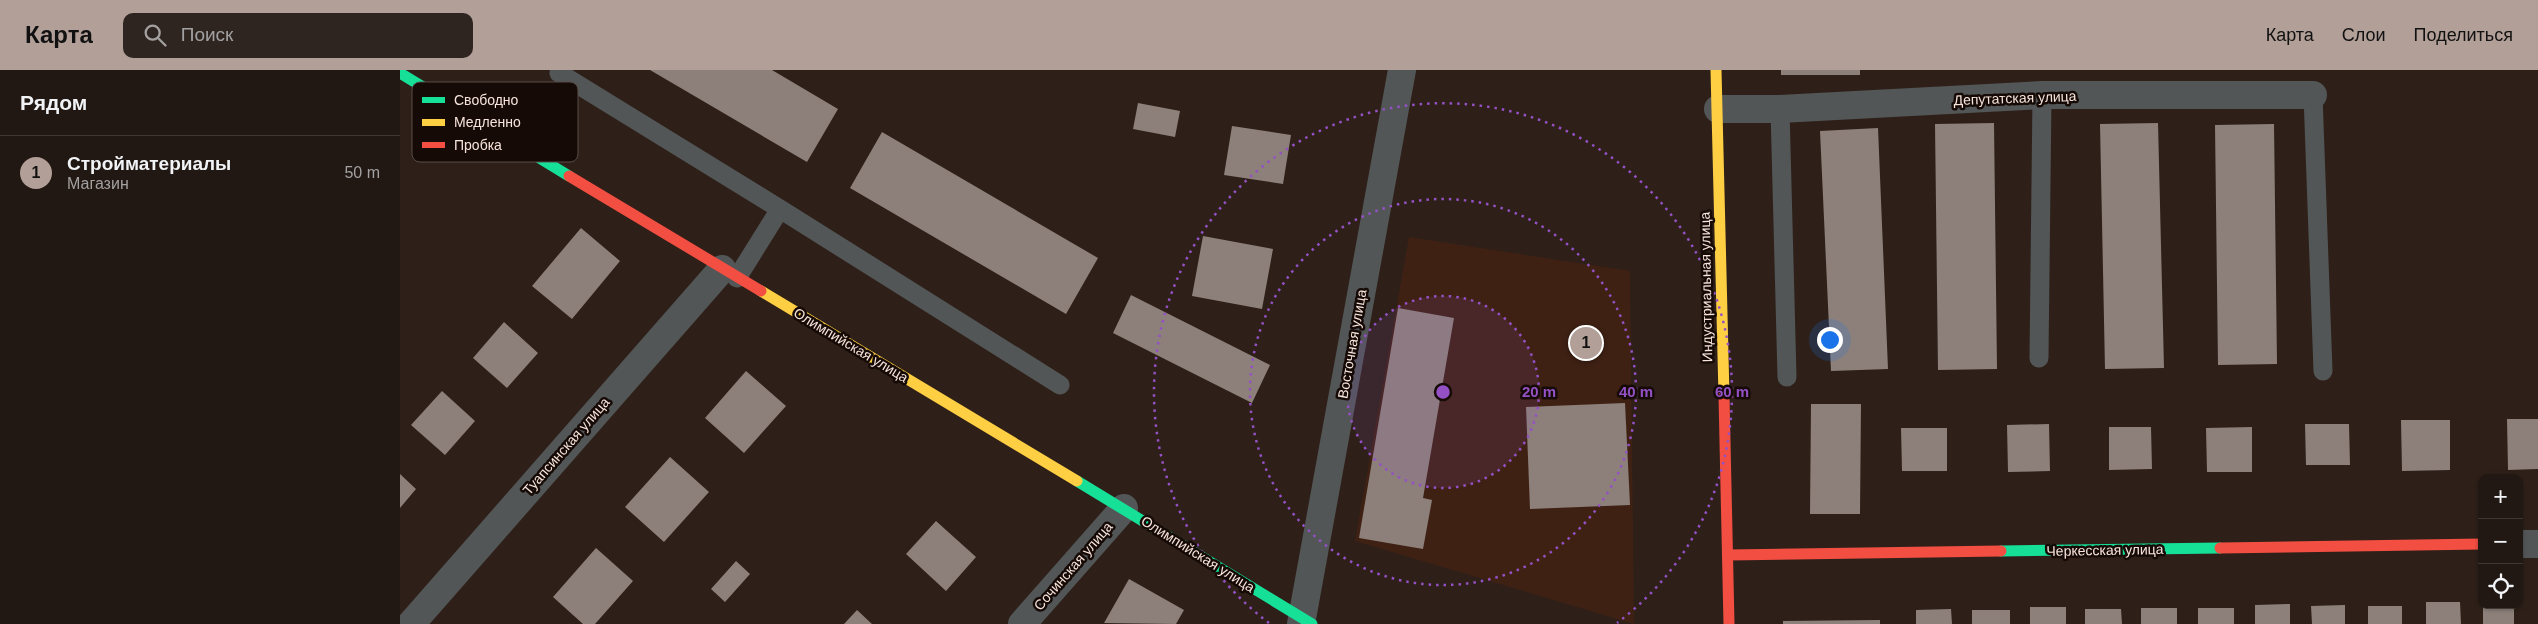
<!DOCTYPE html>
<html lang="ru">
<meta charset="utf-8">
<style>
:root{--surface:#221813;--page:#2e2521;--text:#f1f3f6;--muted:#a2a0a0;--line:#3f3733;--accent:#b19f98}
body{margin:0;font-family:Helvetica,sans-serif;background:var(--page);color:var(--text)}
.controls{position:absolute;right:15px;bottom:15px;display:grid;overflow:hidden;border-radius:10px;box-shadow:0 1px 4px #0004}
.controls button{width:45px;height:45px;display:grid;place-items:center;padding:0;border:0;border-bottom:1px solid var(--line);background:var(--surface);color:var(--text);font:25px sans-serif}
.you{position:absolute;left:1429px;top:269px;width:18px;height:18px;margin:-12px;border:4px solid #fff;border-radius:50%;background:#1a73e8;box-shadow:0 0 0 8px #1a73e833}
.badge{display:grid;place-items:center;width:32px;height:32px;border-radius:50%;background:var(--accent);color:#111;font-size:16px;font-weight:700}
.pin{position:absolute;translate:-50% -50%;border:2px solid #fff;box-shadow:0 1px 5px #0006}
.list{margin:0;padding:0;list-style:none}
h2{display:flex;justify-content:space-between;align-items:center;height:65px;margin:0;padding:0 20px;font-size:21px}
h2 small{font-size:16px;font-weight:400;color:var(--muted)}
.list li{display:grid;grid-template-columns:32px 1fr auto;gap:15px;align-items:center;box-sizing:border-box;height:75px;padding:0 20px;border-top:1px solid var(--line)}
.list b{display:block;font-size:19px;white-space:nowrap}
.list p{margin:0;font-size:16px;white-space:nowrap;color:var(--muted)}
.list em{font-size:16px;font-style:normal;color:var(--muted)}
.icon{flex:none;width:28px;height:28px;fill:none;stroke:currentColor;stroke-width:2;stroke-linecap:round;stroke-linejoin:round}
.map{position:relative;flex:none;width:2138px;height:554px;overflow:hidden}
header{display:flex;align-items:center;gap:30px;box-sizing:border-box;height:70px;padding:0 25px;background:var(--accent);color:#111}
header strong{font-size:24px}
nav{display:flex;gap:28px;margin-inline-start:auto;font-size:18px}
.search{width:350px;height:45px;background:var(--page);display:flex;align-items:center;gap:12px;box-sizing:border-box;padding:0 18px;border-radius:10px;color:var(--muted);font-size:19px}
main{display:flex}
aside{flex:1;background:var(--surface)}
.map>svg:first-child{display:block}
.built{fill:#3f2114}
.building{fill:#8d807a}
.lines{fill:none;stroke-linecap:round;stroke-linejoin:round}
.lane{stroke:#535657;stroke-width:19}
.street{stroke:#535657;stroke-width:28}
.fast{stroke:#16e098;stroke-width:11}
.slow{stroke:#ffcf43;stroke-width:11}
.jam{stroke:#f24e42;stroke-width:11}
.ring{fill:none;stroke:#9451c5;stroke-width:2.5;stroke-dasharray:2.5 5}
.labels{text-anchor:middle;dominant-baseline:central;stroke-width:5;stroke-linejoin:round;paint-order:stroke}
.street-label{font-size:14px;fill:#f7e4dc;stroke:#150a06}
.key{fill:#150a06;stroke:#594b46;stroke-width:1}
.key-label{font-size:14px;fill:#f7e4dc}
.centre{fill:#9451c5;stroke:#150a06;stroke-width:2.5}
.ring-label{font-size:15px;text-anchor:middle;font-weight:bold;fill:#9451c5;stroke:#150a06;stroke-width:5;stroke-linejoin:round;paint-order:stroke}
</style>
<header>
<strong>Карта</strong>
<div class="search"><svg class="icon" aria-label="search" viewBox="0 0 24 24"><circle cx="10" cy="10" r="6"/><path d="M15 15l6 6"/></svg>Поиск</div>
<nav><a>Карта</a><a>Слои</a><a>Поделиться</a></nav>
</header>
<main>
<aside>
<h2>Рядом<small></small></h2>
<ul class="list">
<li><span class="badge">1</span><div><b>Стройматериалы</b><p>Магазин</p></div><em>50 m</em></li>
</ul>
</aside>
<div class="map">
<svg width="2138" height="554" viewBox="0 0 2138 554">
<rect width="100%" height="100%" fill="#2e2019"/>
<path class="built" d="M1009 167 1230 201 1234 554 955 471Z"/>
<path class="building" d="M250 0H372L438 39 407 92Z
M1381 0H1460V5H1381Z
M738 33 780 41 775 67 733 59Z
M1594 53 1597 299 1538 300 1535 54Z
M1758 53 1764 298 1705 299 1700 54Z
M1874 54 1877 294 1818 295 1815 55Z
M832 56 891 65 883 114 824 105Z
M1478 58 1488 299 1431 301 1420 61Z
M482 62 698 188 666 244 450 118Z
M181 158 220 191 172 249 132 216Z
M803 166 873 179 862 239 792 226Z
M731 225 870 295 852 333 713 263Z
M998 238 1054 248 1023 428 1032 430 1023 479 959 468Z
M104 252 138 283 107 318 73 288Z
M346 301 386 336 344 383 305 348Z
M42 321 75 351 45 385 11 355Z
M1225 333 1230 435 1130 439 1126 337Z
M1411 334H1461L1460 444H1410Z
M2107 349H2138V399L2108 400Z
M2001 350H2050V400L2002 401Z
M1649 354 1650 401 1608 402 1607 355Z
M1905 354H1949L1950 395H1906Z
M1709 357H1751L1752 399 1709 400Z
M1852 357V402H1807L1806 358Z
M1501 358H1547V401H1502Z
M270 387 309 422 264 472 225 437Z
M0 404 16 419 0 438Z
M536 451 576 487 546 521 506 484Z
M196 478 233 511 195 554H183L153 527Z
M336 491 350 504 325 532 311 519Z
M729 509 784 540 776 554 704 553Z
M2026 532H2060L2061 554H2026Z
M1890 534V554H1855V535Z
M1945 535V554H1912L1911 536Z
M2083 535H2114V554H2083Z
M1968 536H2002V554H1968Z
M1630 537H1666V554H1630Z
M1741 538H1777V554H1741Z
M1798 538H1834V554H1798Z
M1551 539 1552 554H1516V540Z
M1685 539H1721L1722 554H1685Z
M457 540 472 554H444Z
M1572 540H1610V554H1572Z
M1480 550V554H1383V551Z"/>
<g class="lines">
<path class="lane" d="M159 3 380 139 337 208
M1913 25 1923 301
M1380 39 1387 307
M380 139 660 315
M1639 288 1642 25"/>
<path class="street" d="M1318 39H1380L1642 25H1913
M2119 474H2138
M11 554 322 199
M622 554 724 438
M901 554 1002 0"/>
<path class="fast" d="M0 3 169 106
M677 411 912 554
M1601 481 1820 478"/>
<path class="slow" d="M1316 0 1324 326
M361 221 677 411"/>
<path class="jam" d="M169 106 361 221
M1324 326 1329 554
M1820 478 2082 474
M1328 485 1601 481"/>
</g>
<circle cx="1043" cy="322" r="96" fill="#9451c5" fill-opacity=".12"/>
<g class="ring">
<circle cx="1043" cy="322" r="96"/>
<circle cx="1043" cy="322" r="193"/>
<path d="M869 553A289 289 0 1 1 1217 553"/>
</g>
<g class="labels">
<g class="street-label">
<text transform="translate(1615 28) rotate(-2)">Депутатская улица</text>
<text transform="translate(1306 217) rotate(-91)">Индустриальная улица</text>
<text transform="translate(952 274) rotate(-80)">Восточная улица</text>
<text transform="translate(451 275) rotate(31)">Олимпийская улица</text>
<text transform="translate(166 376) rotate(-49)">Туапсинская улица</text>
<text transform="translate(1705 480) rotate(-1)">Черкесская улица</text>
<text transform="translate(798 484) rotate(32)">Олимпийская улица</text>
<text transform="translate(673 496) rotate(-49)">Сочинская улица</text>
</g>
</g>
<rect x="12" y="12" width="166" height="80" rx="8" class="key"/>
<rect x="22" y="27" width="23" height="6" fill="#16e098"/>
<rect x="22" y="49" width="23" height="7" fill="#ffcf43"/>
<rect x="22" y="72" width="23" height="6" fill="#f24e42"/>
<g class="key-label">
<text x="54" y="35">Свободно</text>
<text x="54" y="57">Медленно</text>
<text x="54" y="80">Пробка</text>
</g>
<circle cx="1043" cy="322" r="8" class="centre"/>
<g class="ring-label">
<text x="1139" y="327">20 m</text>
<text x="1236" y="327">40 m</text>
<text x="1332" y="327">60 m</text>
</g>
</svg>
<div class="controls">
<button>+</button>
<button>−</button>
<button><svg class="icon" aria-label="locate" viewBox="0 0 24 24"><circle cx="12" cy="12" r="6"/><path d="M12 2v4M12 18v4M2 12h4M18 12h4"/></svg></button>
</div>
<div class="you"></div>
<div class="pin badge" style="left:1186px;top:273px">1</div>
</div>
</main>
